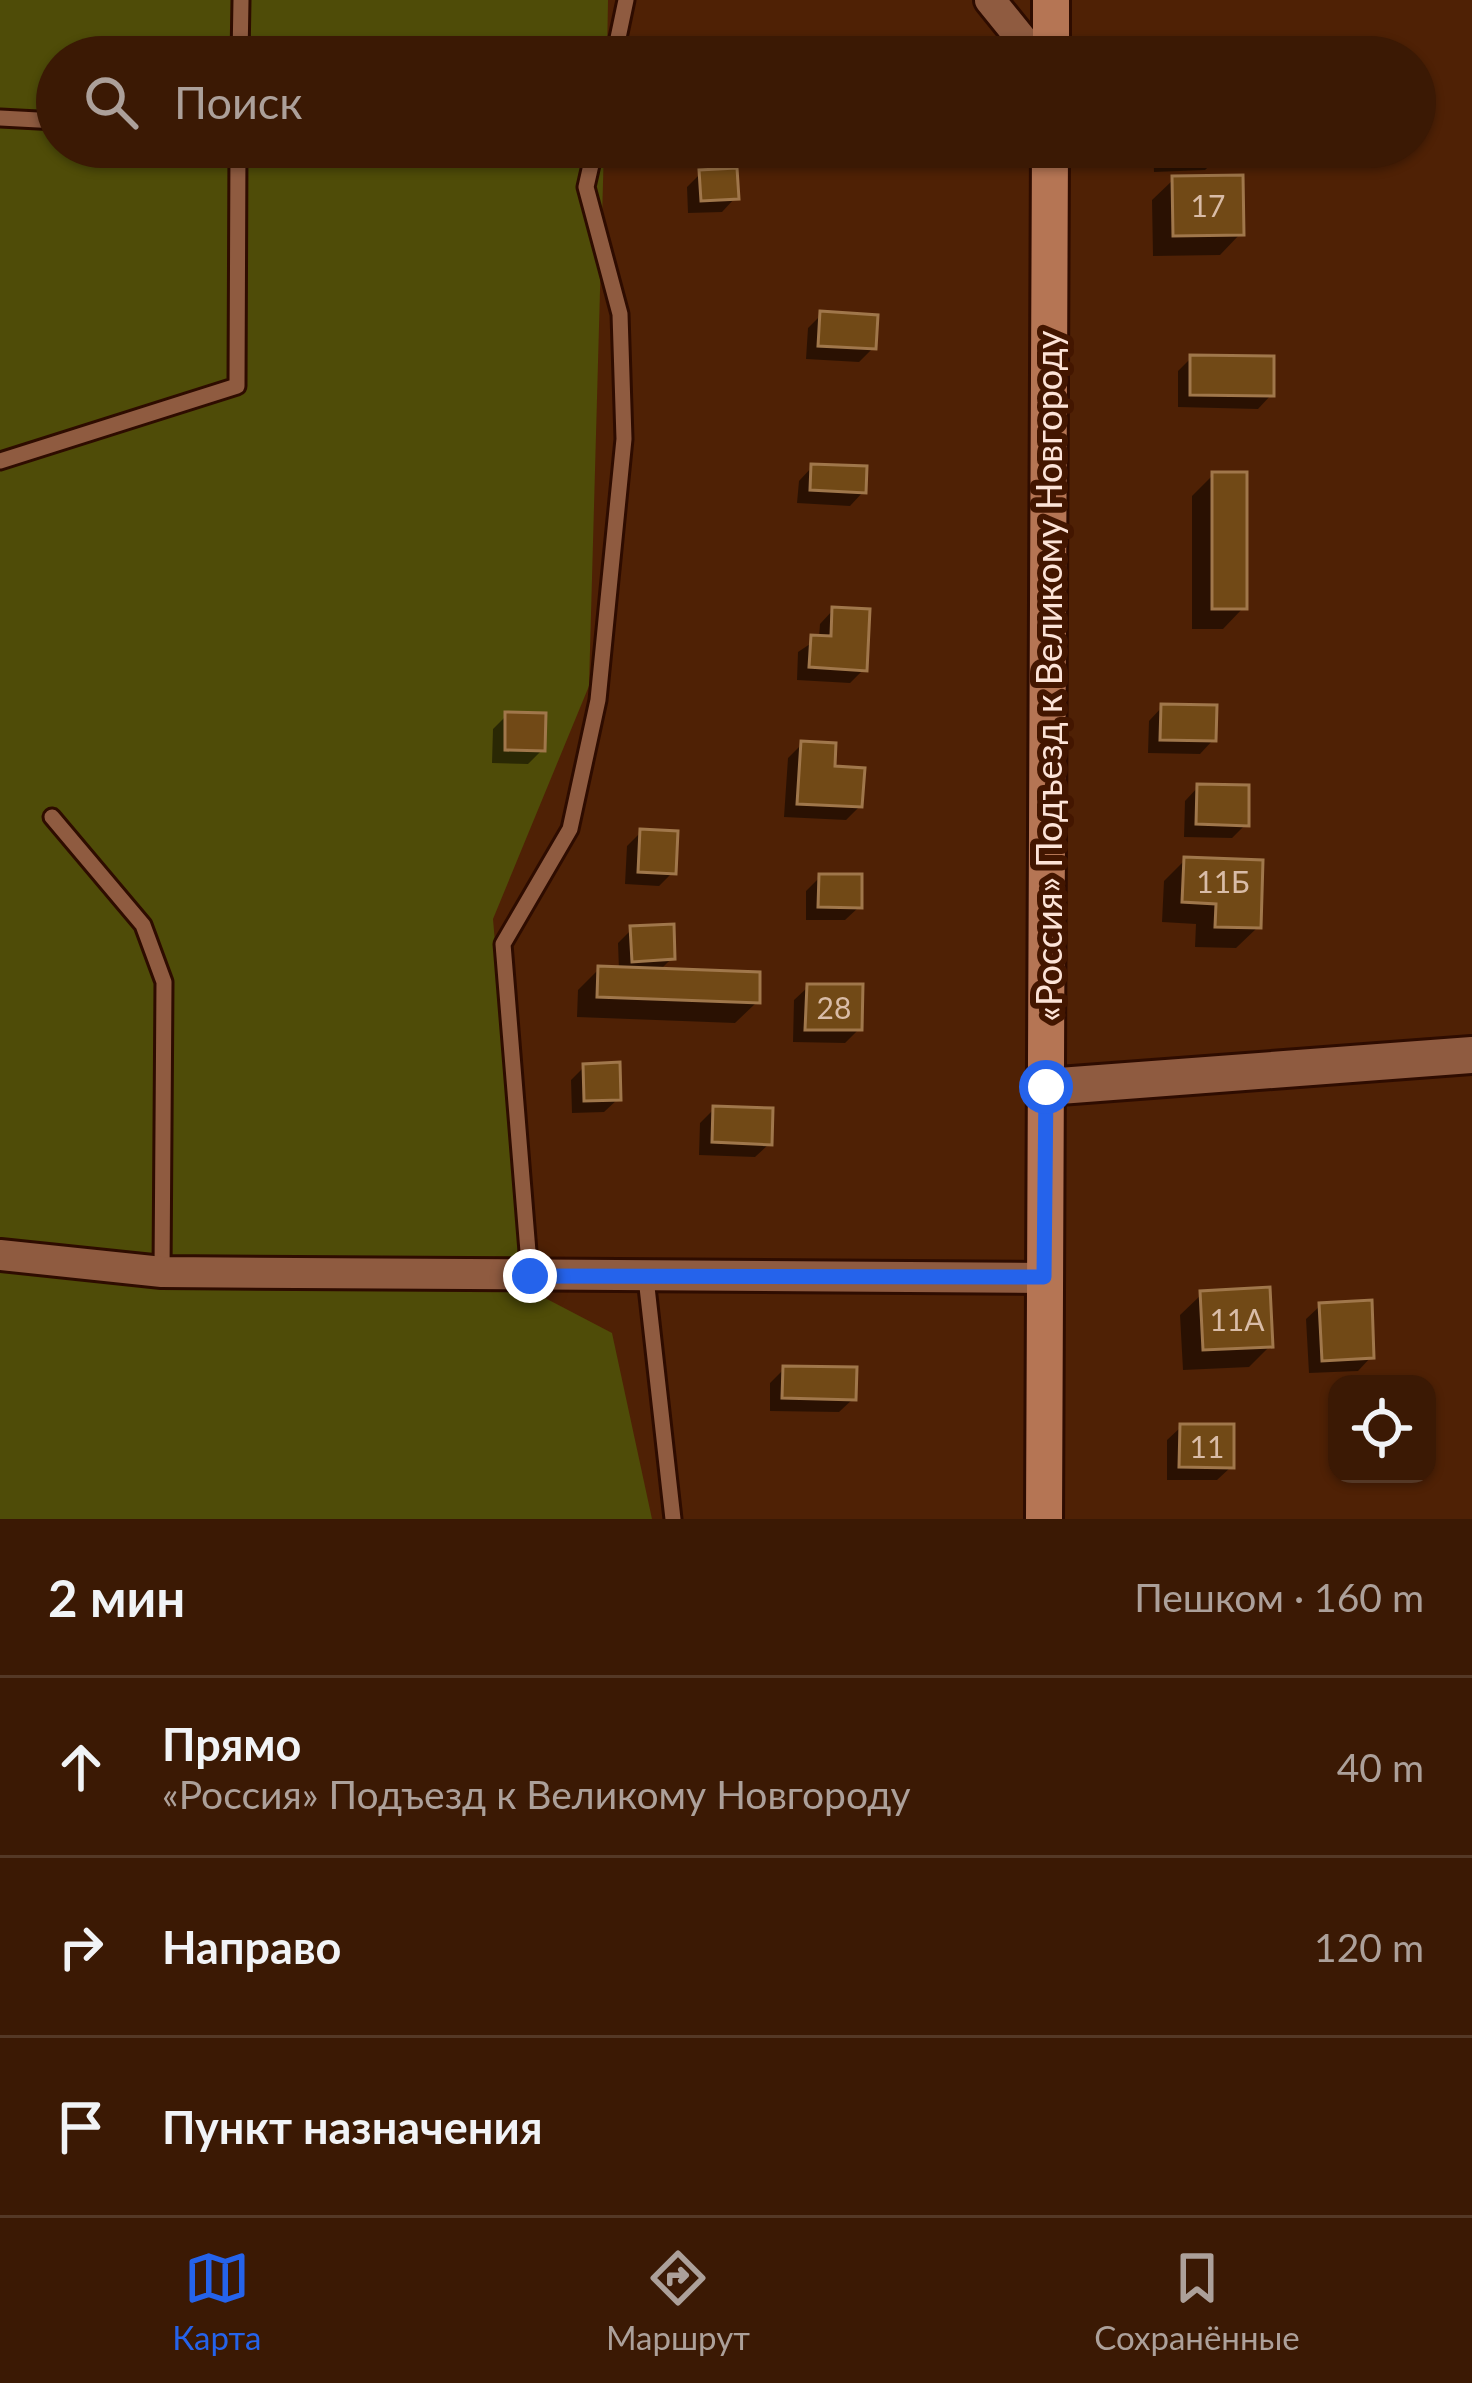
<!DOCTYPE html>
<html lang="ru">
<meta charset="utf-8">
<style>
:root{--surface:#3b1904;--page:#42220e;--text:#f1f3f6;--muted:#aca09a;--line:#543826;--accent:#2563eb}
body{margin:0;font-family:Lato,sans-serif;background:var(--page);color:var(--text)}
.controls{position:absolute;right:36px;bottom:36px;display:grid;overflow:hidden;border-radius:24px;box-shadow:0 3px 9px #0004}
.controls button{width:108px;height:108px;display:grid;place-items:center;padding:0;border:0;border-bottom:3px solid var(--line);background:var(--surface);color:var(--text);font:60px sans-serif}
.stop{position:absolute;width:36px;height:36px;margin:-27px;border:9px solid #2563eb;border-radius:50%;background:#fff}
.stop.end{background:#2563eb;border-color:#fff;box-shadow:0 3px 12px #0008}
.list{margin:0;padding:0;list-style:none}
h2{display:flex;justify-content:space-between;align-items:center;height:156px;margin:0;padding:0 48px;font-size:51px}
h2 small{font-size:39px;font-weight:400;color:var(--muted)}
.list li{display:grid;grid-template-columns:78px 1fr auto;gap:36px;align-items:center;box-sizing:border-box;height:180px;padding:0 48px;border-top:3px solid var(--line)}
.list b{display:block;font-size:45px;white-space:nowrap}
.list p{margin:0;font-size:39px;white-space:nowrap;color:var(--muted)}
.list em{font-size:39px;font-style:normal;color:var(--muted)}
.icon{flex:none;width:66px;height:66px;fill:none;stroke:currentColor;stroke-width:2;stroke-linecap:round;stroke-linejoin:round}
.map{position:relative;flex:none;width:1472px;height:1519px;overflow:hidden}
.search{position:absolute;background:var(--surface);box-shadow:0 3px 9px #0004;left:36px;right:36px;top:36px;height:132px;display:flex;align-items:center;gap:30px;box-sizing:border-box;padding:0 42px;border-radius:66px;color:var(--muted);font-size:45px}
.sheet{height:696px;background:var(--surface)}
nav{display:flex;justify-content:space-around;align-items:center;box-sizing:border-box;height:168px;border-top:3px solid var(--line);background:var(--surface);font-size:33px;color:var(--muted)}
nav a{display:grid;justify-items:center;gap:6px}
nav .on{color:var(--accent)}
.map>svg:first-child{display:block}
.green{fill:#4f4c08}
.shadow{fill:#0007}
.building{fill:#714916;stroke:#a0774b;stroke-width:3}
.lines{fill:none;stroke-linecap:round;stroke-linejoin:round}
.lane-casing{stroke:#2e0c00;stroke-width:21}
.street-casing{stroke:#2e0c00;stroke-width:36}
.secondary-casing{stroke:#2e0c00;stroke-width:42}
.primary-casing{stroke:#2e0c00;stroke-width:42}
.lane{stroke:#8f5b40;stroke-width:15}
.street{stroke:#8f5b40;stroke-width:30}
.secondary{stroke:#8f5b40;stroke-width:36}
.primary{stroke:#b57554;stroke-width:36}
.route{stroke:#2563eb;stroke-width:15}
.labels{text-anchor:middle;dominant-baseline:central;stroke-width:12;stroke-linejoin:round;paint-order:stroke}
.number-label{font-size:30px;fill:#d9bca7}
.street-label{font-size:36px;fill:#fce3d7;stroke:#431600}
</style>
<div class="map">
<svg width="1472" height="1519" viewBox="0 0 1472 1519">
<rect width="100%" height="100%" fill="#4f2105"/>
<path class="green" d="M0 0H608L607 57H57V147H604L589 686 493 919 524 1287 612 1333 652 1519H0Z"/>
<path class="shadow" d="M1153 147H1219V156L1205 170 1154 172Z
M701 173 735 198 722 212 688 213 687 187Z
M1174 179 1241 233 1220 255 1153 256 1152 200Z
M821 315 873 348 859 362 806 359 808 328Z
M1191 358 1271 395 1258 409 1178 407V371Z
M812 467 863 492 850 506 797 503 799 481Z
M1213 475 1244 607 1223 629H1192V496Z
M833 610 864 669 850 683 797 680 798 652 819 638 820 624Z
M1162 707 1213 740 1200 754 1148 753 1149 721Z
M507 715 542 750 528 764 492 763 493 729Z
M802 744 831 768 860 806 846 820 784 817 788 758Z
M1198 787 1246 824 1232 838 1184 837 1185 801Z
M641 832 673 872 659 886 625 884 627 846Z
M1185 860 1258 927 1236 948 1195 947 1196 924 1162 922 1164 881Z
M820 877 859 907 845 920H806V891Z
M632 929 672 958 659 971 757 1002 735 1023 577 1017 578 990 599 969 619 970 618 943Z
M808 987 859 1029 845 1043 793 1042 794 1000Z
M584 1067 618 1099 604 1112 572 1113 571 1080Z
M714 1109 769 1144 755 1157 699 1155 700 1123Z
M1202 1294 1270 1346 1249 1367 1183 1370 1180 1315Z
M1320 1306 1371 1357 1358 1371 1309 1373 1306 1319Z
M784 1369 853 1399 839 1412 770 1411V1383Z
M1181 1427 1231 1467 1217 1480H1167V1440Z"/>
<path class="building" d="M1166 147H1222V157L1166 159Z
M737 168 739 199 701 201 699 170Z
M1243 175 1244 235 1173 236 1172 176Z
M820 311 878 315 876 349 818 346Z
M1190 355 1274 356V396L1190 395Z
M811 464 867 466 866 493 810 490Z
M1212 472H1247V609H1212Z
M832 607 870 609 867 671 809 667 811 635 831 636Z
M1161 704 1217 705 1216 741 1160 740Z
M505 712 546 713 545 751 505 750Z
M801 741 836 743 835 766 865 768 862 807 797 804Z
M1197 784 1249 785V826L1196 824Z
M640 829 678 831 676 874 638 872Z
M1184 857 1263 860 1261 928 1215 927 1216 904 1182 902Z
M819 874H862V908L818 907Z
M674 924 675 959 632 962 630 926Z
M598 966 760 972V1003L597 997Z
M807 984H863L862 1030H805Z
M620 1062 621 1100 584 1101 583 1064Z
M713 1106 773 1108 772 1145 712 1142Z
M1270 1287 1273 1347 1203 1350 1200 1291Z
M1372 1300 1374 1358 1322 1361 1319 1303Z
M783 1366 857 1367 856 1400 782 1398Z
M1180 1424H1234V1468L1179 1467Z"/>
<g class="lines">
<defs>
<path id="lane" d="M240 57 241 0
M614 57 626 0
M0 118 57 121
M0 461 237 386 238 147
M52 817 143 925 164 982 162 1272
M530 1276 503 944 570 829 598 700 624 439 620 314 586 187 595 147
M646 1278 673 1519"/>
<path id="street" d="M990 0 1036 57
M0 1255 162 1272 1044 1278"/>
<path id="secondary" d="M1046 1087 1472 1055"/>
<path id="primary" d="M1051 57V0
M1044 1519 1050 147"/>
</defs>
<use href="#lane" class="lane-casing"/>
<use href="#street" class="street-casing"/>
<use href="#secondary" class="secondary-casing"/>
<use href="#primary" class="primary-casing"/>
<use href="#lane" class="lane"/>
<use href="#street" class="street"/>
<use href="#secondary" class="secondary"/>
<use href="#primary" class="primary"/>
</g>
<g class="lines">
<path class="route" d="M530 1276 1044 1277 1046 1087"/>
</g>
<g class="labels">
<g class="number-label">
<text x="1208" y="205">17</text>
<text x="1223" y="881">11Б</text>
<text x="834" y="1007">28</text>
<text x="1237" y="1319">11А</text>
<text x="1207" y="1446">11</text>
</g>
<g class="street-label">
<text transform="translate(1048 676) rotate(-90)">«Россия» Подъезд к Великому Новгороду</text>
</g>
</g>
</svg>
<div class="controls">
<button><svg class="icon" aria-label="locate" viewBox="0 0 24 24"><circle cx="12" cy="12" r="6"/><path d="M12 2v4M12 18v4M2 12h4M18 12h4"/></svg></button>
</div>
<div class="stop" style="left:1046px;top:1087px"></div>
<div class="stop end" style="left:530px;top:1276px"></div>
<div class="search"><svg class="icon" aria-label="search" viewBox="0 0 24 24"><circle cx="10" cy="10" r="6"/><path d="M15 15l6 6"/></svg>Поиск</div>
</div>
<section class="sheet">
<h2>2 мин<small>Пешком · 160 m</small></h2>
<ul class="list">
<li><svg class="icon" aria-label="ahead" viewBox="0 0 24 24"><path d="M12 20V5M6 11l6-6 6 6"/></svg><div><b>Прямо</b><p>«Россия» Подъезд к Великому Новгороду</p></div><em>40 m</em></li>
<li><svg class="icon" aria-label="right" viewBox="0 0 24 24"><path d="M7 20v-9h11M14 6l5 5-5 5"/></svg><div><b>Направо</b></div><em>120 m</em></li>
<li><svg class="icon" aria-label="arrive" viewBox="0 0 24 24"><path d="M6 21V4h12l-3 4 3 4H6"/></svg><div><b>Пункт назначения</b></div></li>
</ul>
</section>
<nav>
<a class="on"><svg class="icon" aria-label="map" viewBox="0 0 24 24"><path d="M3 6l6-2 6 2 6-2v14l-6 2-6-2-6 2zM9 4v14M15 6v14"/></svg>Карта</a>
<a><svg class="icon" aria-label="directions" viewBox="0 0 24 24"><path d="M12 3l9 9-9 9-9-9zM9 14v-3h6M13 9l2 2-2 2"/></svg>Маршрут</a>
<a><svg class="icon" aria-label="saved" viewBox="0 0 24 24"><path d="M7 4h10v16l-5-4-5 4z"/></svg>Сохранённые</a>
</nav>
